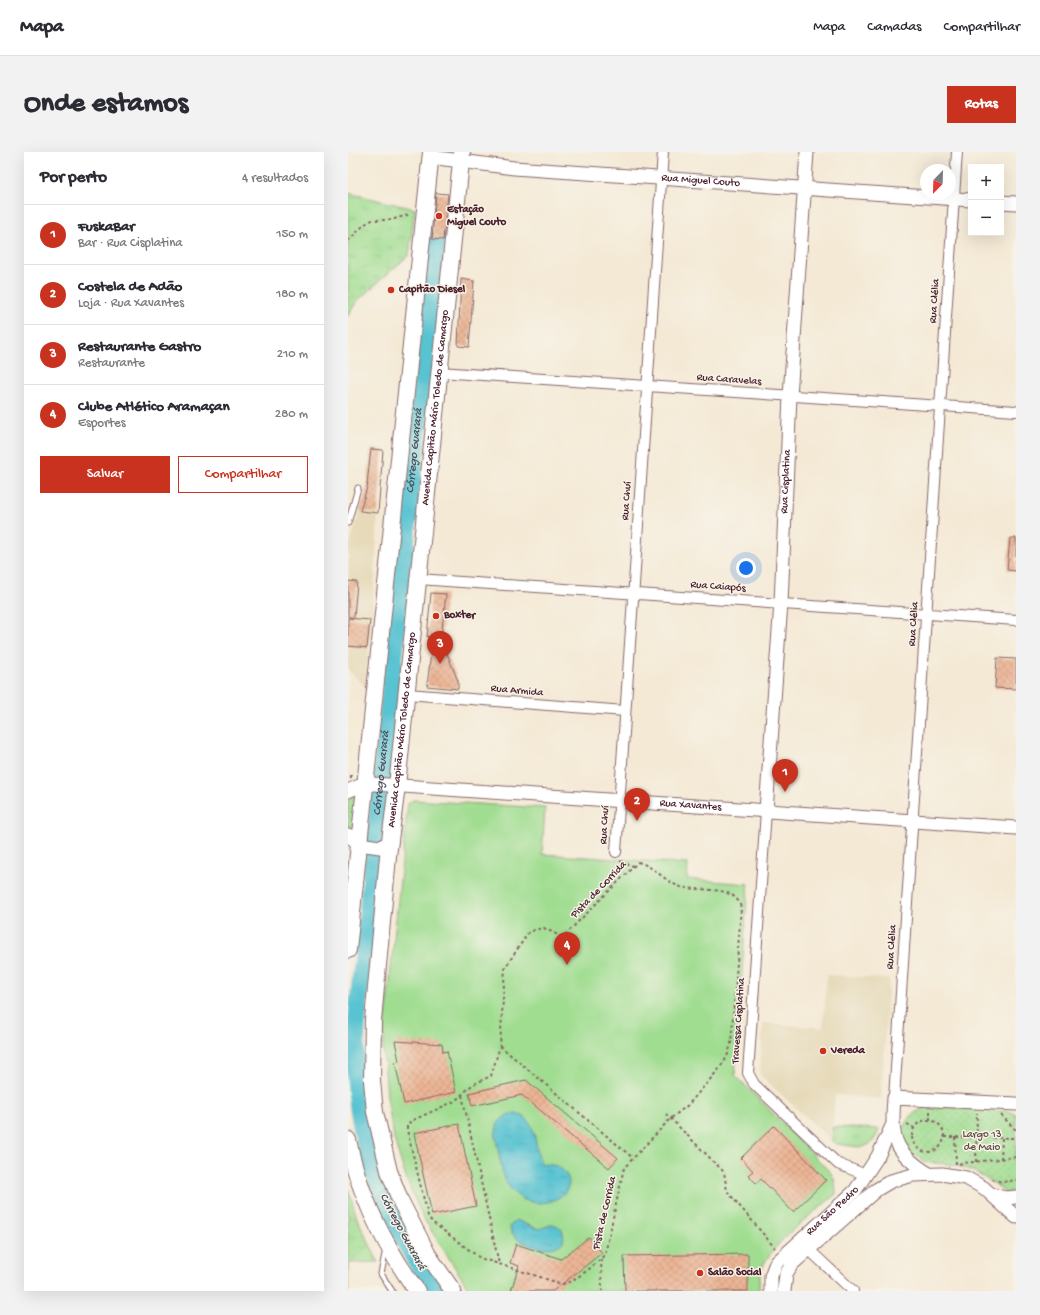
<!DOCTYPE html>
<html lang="pt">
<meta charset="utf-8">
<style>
:root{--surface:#fff;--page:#f2f2f3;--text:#2b2b33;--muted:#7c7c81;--line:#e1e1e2;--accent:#c8321e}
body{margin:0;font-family:"Gochi Hand",sans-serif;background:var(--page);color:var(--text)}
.controls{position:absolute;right:12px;top:12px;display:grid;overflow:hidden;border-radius:0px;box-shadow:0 4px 16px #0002}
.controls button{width:36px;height:36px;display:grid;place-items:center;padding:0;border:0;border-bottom:1px solid var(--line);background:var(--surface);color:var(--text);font:20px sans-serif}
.compass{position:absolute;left:572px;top:12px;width:36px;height:36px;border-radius:50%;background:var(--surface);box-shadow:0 4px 16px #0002;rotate:203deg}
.you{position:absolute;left:398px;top:416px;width:14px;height:14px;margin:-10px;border:3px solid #fff;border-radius:50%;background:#1a73e8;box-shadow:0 0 0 6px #1a73e833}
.badge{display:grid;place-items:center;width:26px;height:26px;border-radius:50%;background:var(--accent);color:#fff;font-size:13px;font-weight:700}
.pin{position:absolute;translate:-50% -33px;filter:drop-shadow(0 1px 2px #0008)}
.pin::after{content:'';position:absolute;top:21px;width:14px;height:12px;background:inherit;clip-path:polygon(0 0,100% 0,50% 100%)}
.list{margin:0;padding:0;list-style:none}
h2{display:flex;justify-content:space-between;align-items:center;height:52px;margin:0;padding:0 16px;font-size:17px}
h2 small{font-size:13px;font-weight:400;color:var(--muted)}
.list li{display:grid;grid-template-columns:26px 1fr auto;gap:12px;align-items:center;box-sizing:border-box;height:60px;padding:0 16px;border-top:1px solid var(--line)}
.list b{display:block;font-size:15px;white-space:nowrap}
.list p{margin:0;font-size:13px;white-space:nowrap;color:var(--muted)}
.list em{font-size:13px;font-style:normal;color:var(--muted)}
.actions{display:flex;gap:8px;padding:12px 16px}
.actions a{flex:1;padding:9px 0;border:1px solid var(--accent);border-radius:0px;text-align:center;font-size:14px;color:var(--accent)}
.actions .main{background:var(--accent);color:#fff}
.map{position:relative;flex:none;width:668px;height:1139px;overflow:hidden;border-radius:0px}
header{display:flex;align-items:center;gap:24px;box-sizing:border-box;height:56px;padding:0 20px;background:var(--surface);border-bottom:1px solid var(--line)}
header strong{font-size:19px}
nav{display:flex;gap:22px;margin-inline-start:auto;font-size:14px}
.intro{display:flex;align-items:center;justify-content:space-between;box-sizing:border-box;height:96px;padding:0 24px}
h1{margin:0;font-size:28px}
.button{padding:10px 18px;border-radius:0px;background:var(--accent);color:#fff;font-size:14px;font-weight:700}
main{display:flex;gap:24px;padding:0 24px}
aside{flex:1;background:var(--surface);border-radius:0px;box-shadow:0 4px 16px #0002}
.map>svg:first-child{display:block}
.built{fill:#e6daba}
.grass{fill:url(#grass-tufts);stroke:#757e5e}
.park{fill:url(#park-dots);stroke:#757e5e}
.pitch{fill:#a0dd91;stroke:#757e5e}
.water{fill:url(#water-ripples);stroke:#51717e}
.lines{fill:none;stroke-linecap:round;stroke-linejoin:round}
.river{stroke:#58c3d1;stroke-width:18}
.building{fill:url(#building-cross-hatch)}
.service-casing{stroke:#866666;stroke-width:7}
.minor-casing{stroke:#866666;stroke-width:12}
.tertiary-casing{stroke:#866666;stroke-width:15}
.primary-casing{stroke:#866666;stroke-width:18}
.path{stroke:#866666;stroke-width:2;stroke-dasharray:3 3;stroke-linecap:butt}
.service{stroke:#fff;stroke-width:5}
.minor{stroke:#fff;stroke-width:10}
.tertiary{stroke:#fff;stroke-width:13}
.primary{stroke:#fff;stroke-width:16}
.poi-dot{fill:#c8321e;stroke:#f7f3e8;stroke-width:1.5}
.labels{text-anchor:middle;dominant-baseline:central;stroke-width:3;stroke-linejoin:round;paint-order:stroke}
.street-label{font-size:11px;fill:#4a1f2b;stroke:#f7f3e8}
.poi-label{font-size:11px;font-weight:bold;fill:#4a1f2b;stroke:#f7f3e8;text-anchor:start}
.park-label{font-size:11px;fill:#604e44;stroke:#f7f3e8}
.water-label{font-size:12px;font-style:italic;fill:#4e505d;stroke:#f7f3e8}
</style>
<header>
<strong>Mapa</strong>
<nav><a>Mapa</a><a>Camadas</a><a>Compartilhar</a></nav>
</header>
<div class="intro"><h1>Onde estamos</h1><a class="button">Rotas</a></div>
<main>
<aside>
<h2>Por perto<small>4 resultados</small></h2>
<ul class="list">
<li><span class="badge">1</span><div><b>FuskaBar</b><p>Bar · Rua Cisplatina</p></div><em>150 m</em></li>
<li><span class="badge">2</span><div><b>Costela de Adão</b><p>Loja · Rua Xavantes</p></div><em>180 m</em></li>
<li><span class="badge">3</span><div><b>Restaurante Gastro</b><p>Restaurante</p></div><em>210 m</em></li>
<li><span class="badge">4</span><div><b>Clube Atlético Aramaçan</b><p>Esportes</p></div><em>280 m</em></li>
</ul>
<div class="actions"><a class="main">Salvar</a><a>Compartilhar</a></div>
</aside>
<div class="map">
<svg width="668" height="1139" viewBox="0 0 668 1139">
<defs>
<pattern id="grass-tufts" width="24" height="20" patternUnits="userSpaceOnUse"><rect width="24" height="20" fill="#a0dd91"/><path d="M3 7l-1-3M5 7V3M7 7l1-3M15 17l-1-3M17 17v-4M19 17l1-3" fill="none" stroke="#8bbd7d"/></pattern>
<pattern id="park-dots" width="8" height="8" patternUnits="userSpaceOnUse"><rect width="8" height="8" fill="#a0dd91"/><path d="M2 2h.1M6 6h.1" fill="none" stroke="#8bbd7d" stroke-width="1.8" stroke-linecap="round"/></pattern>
<pattern id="water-ripples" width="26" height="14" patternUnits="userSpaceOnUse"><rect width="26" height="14" fill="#58c3d1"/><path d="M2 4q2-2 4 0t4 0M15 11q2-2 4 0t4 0" fill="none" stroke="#4ea7b4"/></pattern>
<pattern id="building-cross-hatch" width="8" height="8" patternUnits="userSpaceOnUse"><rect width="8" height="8" fill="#ecb595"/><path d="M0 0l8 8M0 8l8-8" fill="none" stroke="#cc9b81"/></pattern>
</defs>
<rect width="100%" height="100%" fill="#f7f3e8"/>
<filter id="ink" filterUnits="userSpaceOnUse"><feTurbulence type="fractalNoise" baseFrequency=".025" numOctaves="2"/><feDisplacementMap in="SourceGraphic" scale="8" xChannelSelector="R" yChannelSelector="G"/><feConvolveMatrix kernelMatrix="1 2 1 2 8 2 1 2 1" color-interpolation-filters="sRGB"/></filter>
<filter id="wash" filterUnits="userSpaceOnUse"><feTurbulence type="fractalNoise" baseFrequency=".012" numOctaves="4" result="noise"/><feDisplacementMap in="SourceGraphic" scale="16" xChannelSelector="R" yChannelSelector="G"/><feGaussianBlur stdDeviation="0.9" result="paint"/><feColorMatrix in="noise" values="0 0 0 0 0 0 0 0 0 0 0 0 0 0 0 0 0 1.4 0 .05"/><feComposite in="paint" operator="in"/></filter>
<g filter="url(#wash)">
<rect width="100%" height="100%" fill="#f4e9d5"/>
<path class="built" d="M12 359 30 361 27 424 17 534 0 518V399Z
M479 823 541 827 533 947 487 943 484 989 412 923 415 871 475 876Z"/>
<path class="grass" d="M0 41 67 57 61 103 9 149 0 164Z
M5 643 9 644 7 679 0 678V648Z
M485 975 531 977C523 1002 509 994 488 992L484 989Z
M0 1036 9 1066 30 1110 0 1111V1139Z"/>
<path class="park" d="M582 954 660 959 668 962V1041L657 1040 642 1029 623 1018 606 1013 578 1010 558 999C557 995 555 990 554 986 552 970 568 957 582 954Z"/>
<path class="pitch" d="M65 648 197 656 194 702 340 712 339 727 400 732 387 923 482 1020 487 1029 488 1042C467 1060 433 1084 419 1107 412 1116 411 1128 411 1139H122L74 1064 57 1023 46 987 39 945 35 894 60 651Z"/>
<path class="water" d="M162 962C191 960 185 993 193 1011 200 1014 207 1011 213 1017 242 1040 184 1071 160 1033 153 1022 152 1005 149 992 146 978 148 968 162 962Z
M168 1068 190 1077C200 1075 206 1068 214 1078 227 1108 161 1096 162 1074Z"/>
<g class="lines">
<path class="river" id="s1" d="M88 1139C43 1076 12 1007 8 929 5 884 13 833 17 787L89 87"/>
</g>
<g id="blocks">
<path class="building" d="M88 41 100 42 95 88 84 87Z
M113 127 126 129 121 195 110 194Z
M23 297 35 298 30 361 12 359 20 332H19Z
M662 386H668V419L659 418Z
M0 429 9 430 6 465H0Z
M83 441 98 442 93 486 96 487V494L110 529V537L79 534 85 485H79Z
M0 466 22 468 19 496 0 494Z
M649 506 668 507V537L647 536Z
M47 889 94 892 95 900 99 899 108 940 56 952 47 910 51 909Z
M178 928 270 1006 261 1016 174 943 124 954 121 941Z
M111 972 128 1054 84 1063 66 981Z
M426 974 478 1028 445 1060 413 1027 408 1031 400 1023 405 1019 393 1006Z
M241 1085 254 1101 205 1139H163L171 1114 162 1111 168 1092 213 1107Z
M400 1102V1139H277L276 1104Z"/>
</g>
</g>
<g filter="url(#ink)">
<use href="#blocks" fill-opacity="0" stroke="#866666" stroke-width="1"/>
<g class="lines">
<defs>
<path id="service" d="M0 371 10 336
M38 1097 33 1122 44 1139"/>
<path id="minor" d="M91 220 668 259
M70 427 668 468
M59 542 277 559
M418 659 400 921 406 932 490 1012 518 1023
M268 700 315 0
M546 946 609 0
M455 1092 505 1139"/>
<g id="tertiary">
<path id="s2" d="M82 5 166 16 623 48"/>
<path d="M653 50 668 51"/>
<path id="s3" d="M0 639 18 631 26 632 668 676"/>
<path id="s4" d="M418 659 433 451 442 244 459 0"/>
<path d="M0 683 11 692 32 695 42 690"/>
<path d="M581 1022C545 1000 543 985 546 946L668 952"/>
<path d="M644 1043 659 1046 668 1045"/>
<path id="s5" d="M423 1139V1124L428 1111 507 1039 530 1004 544 974"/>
<path d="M436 1139 438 1122 444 1112 528 1038 543 1029 565 1023 594 1022 618 1026 636 1036 668 1065"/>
</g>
<g id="primary">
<path d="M0 798 83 0"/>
<path d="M0 988C11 1043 36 1093 69 1139"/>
<path id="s6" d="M105 1139 80 1103 52 1048 41 1019 27 960 24 929 25 868 40 704 49 634 114 0"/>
</g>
</defs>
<use href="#service" class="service-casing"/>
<use href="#minor" class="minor-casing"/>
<use href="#tertiary" class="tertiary-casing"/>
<use href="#primary" class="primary-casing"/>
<path class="path" d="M0 89 17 72 24 68H43L63 62
M3 626V620
M272 709 285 714
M290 710C306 714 317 730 333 735 352 740 388 732 393 756L383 892 379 905 371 917 340 953 322 967 276 1016 257 1102C251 1110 224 1132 214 1132L132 1106 84 1070 80 1064 59 978V973L63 969 107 949 124 933 143 924 152 894 157 816 180 781 186 778 196 776 212 784H216Z
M152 894 285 1006
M114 943 151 1112
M318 962 376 1020 379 1039 427 1096
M653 963 668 978
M564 984a16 16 0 1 1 32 0a16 16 0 1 1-32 0Z
M582 968V959
M559 972 566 976
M596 985 668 986
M607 985 608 1012 668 1005
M653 1007 654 986
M628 1010 629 961
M644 1027 654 1030 668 1028
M253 1107 254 1139"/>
<use href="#service" class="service"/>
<use href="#minor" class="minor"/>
<use href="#tertiary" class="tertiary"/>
<use href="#primary" class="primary"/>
</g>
</g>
<g class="poi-dot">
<circle cx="91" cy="64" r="4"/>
<circle cx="43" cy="138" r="4"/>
<circle cx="88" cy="464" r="4"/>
<circle cx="475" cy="899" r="4"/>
<circle cx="352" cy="1121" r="4"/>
</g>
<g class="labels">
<g class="street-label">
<text stroke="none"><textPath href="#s2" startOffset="272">Rua Miguel Couto</textPath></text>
<text transform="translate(587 149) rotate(-86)">Rua Clélia</text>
<text transform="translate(381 228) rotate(4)">Rua Caravelas</text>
<text stroke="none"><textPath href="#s6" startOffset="905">Avenida Capitão Mário Toledo de Camargo</textPath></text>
<text stroke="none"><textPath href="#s4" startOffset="330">Rua Cisplatina</textPath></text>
<text transform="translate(279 349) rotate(-86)">Rua Chuí</text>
<text transform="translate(370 435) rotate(4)">Rua Caiapós</text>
<text transform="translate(566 472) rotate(-86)">Rua Clélia</text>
<text transform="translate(169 539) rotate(5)">Rua Armida</text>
<text stroke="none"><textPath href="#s6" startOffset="581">Avenida Capitão Mário Toledo de Camargo</textPath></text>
<text stroke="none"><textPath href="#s3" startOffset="345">Rua Xavantes</textPath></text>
<text transform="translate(257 673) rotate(-87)">Rua Chuí</text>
<text transform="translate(251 738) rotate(-46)">Pista de Corrida</text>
<text transform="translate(544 795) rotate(-86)">Rua Clélia</text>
<text transform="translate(391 869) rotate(-86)">Travessa Cisplatina</text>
<text stroke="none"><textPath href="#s5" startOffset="106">Rua São Pedro</textPath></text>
<text transform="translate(257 1061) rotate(-77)">Pista de Corrida</text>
</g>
<g class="poi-label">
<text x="99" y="58">Estação<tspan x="99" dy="13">Miguel Couto</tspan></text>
<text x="51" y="138">Capitão Diesel</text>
<text x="96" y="464">Boxter</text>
<text x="483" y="899">Vereda</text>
<text x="360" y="1121">Salão Social</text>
</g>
<g class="park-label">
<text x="634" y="983">Largo 13<tspan x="634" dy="13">de Maio</tspan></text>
</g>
<g class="water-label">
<text stroke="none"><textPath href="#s1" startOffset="861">Córrego Guarará</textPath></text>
<text stroke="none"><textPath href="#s1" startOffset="537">Córrego Guarará</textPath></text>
<text transform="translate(54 1080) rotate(62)">Córrego Guarará</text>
</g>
</g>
</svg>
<div class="controls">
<button>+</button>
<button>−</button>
</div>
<svg class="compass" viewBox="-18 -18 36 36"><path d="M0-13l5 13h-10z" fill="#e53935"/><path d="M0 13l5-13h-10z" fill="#7c7c81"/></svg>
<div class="you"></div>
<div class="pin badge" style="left:437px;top:640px">1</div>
<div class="pin badge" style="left:289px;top:669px">2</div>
<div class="pin badge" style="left:92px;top:512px">3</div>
<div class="pin badge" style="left:219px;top:813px">4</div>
</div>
</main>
